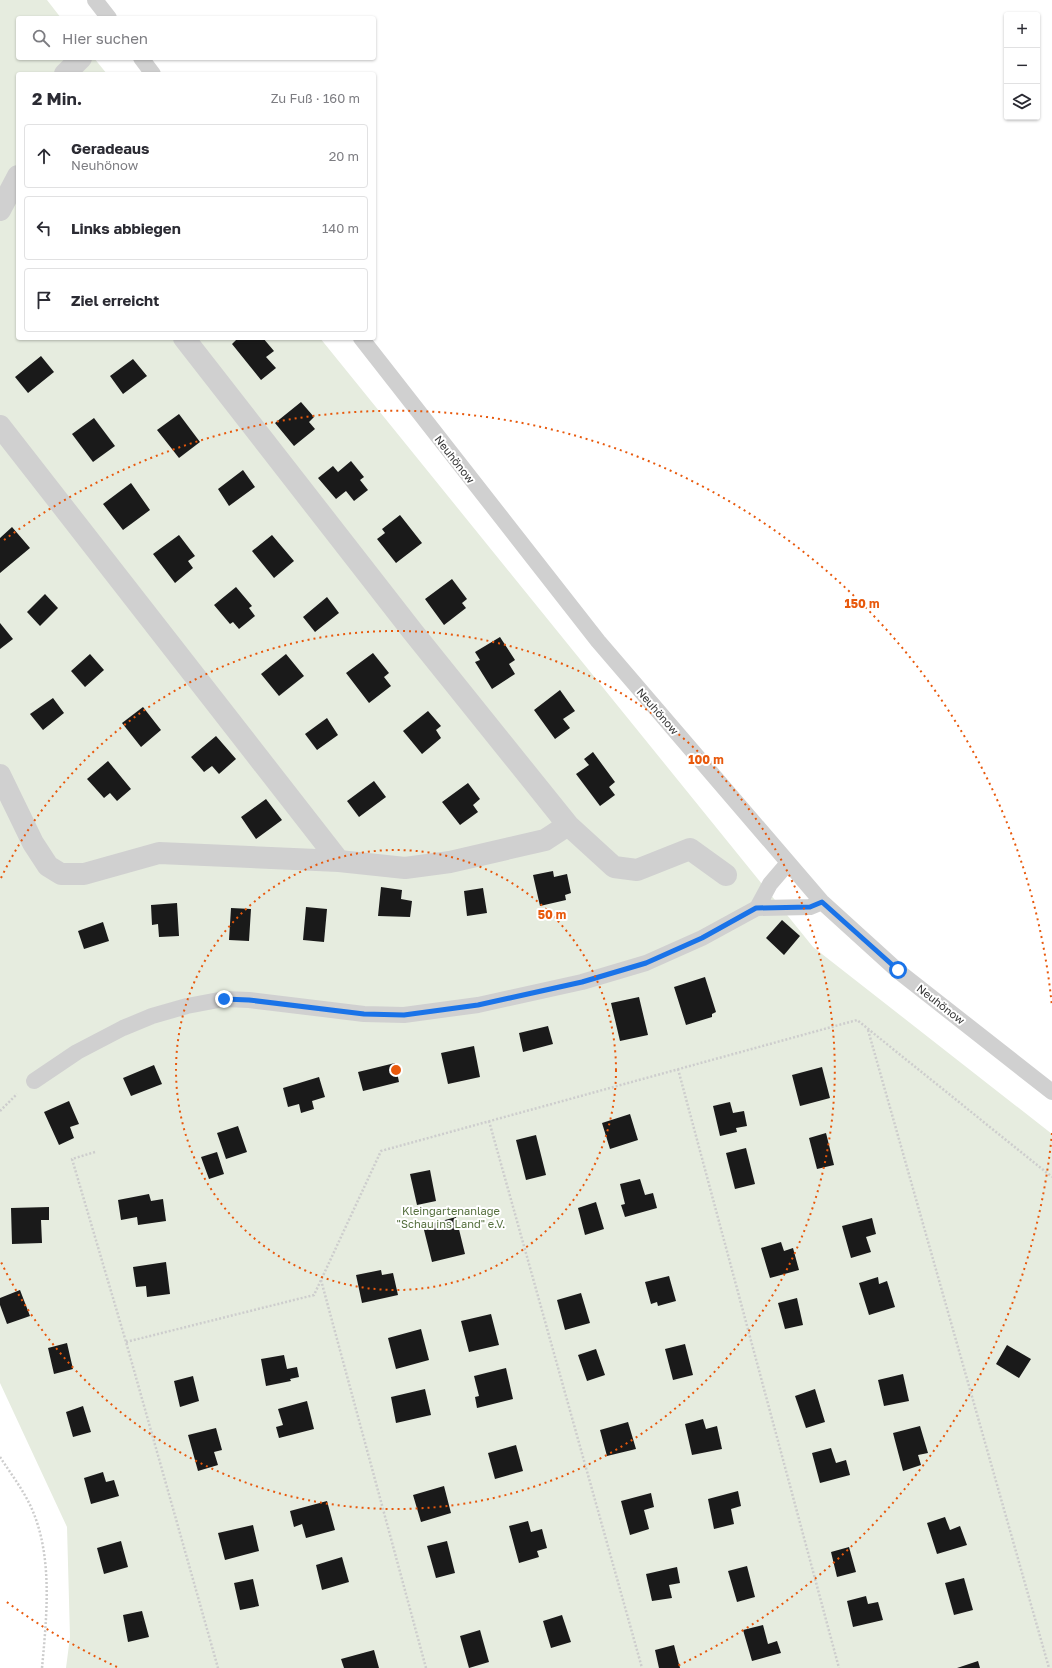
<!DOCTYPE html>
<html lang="de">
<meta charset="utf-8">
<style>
:root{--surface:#fff;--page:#f2f2f3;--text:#2b2b33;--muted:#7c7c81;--line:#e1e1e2}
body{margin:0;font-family:"Golos Text",sans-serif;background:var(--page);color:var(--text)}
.controls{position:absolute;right:12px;top:12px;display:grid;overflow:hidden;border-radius:4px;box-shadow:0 1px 3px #0004}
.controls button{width:36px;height:36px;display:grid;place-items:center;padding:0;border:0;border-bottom:1px solid var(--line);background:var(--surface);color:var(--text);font:20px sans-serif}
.stop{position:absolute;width:12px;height:12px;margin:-9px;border:3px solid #1a73e8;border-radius:50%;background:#fff}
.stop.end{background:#1a73e8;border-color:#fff;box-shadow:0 1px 4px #0008}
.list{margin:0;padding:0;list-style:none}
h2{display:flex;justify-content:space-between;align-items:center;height:52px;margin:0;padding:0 16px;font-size:17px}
h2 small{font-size:13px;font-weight:400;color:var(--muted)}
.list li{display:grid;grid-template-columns:26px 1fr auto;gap:12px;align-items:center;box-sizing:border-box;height:64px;margin:0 8px 8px;padding:0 8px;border:1px solid var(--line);border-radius:4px}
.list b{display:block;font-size:15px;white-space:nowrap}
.list p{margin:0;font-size:13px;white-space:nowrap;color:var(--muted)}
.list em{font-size:13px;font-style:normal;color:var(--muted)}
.icon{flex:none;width:22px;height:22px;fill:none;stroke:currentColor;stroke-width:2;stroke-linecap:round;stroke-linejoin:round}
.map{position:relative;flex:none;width:1052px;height:1668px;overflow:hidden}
.search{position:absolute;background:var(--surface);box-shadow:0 1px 3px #0004;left:16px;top:16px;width:360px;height:44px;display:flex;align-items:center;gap:10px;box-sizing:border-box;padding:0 14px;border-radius:4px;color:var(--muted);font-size:15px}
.panel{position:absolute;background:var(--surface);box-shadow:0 1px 3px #0004;left:16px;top:72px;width:360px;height:268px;border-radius:4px}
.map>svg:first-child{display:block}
.garden{fill:#e6ecdf}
.building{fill:#1a1a1a}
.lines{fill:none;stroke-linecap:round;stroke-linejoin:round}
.path{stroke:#cdcdcd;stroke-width:2.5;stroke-dasharray:2 2;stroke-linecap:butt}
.service{stroke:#d0d0d0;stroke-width:16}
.minor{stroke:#d0d0d0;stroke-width:22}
.route{stroke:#1a73e8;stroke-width:5}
.ring{fill:none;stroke:#e8590c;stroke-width:2;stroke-dasharray:2 4}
.labels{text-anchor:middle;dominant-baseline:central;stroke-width:4;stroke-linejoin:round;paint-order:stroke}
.street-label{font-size:11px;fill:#333;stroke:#fff}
.park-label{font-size:11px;fill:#56703f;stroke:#fff}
.centre{fill:#e8590c;stroke:#fff;stroke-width:2}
.ring-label{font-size:12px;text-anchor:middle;font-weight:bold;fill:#e8590c;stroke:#fff;stroke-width:4;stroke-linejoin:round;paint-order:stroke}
</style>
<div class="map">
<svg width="1052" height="1668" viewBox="0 0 1052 1668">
<rect width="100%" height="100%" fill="#fff"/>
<path class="garden" d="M0 0H47L61 18H18V58H94L107 74H18V338H320L813 947 1052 1134V1668H66L70 1637 67 1527 0 1383Z"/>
<path class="building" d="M238 338H263L274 351 266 357 276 368 261 380 232 344Z
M41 356 54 372 28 393 15 377Z
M133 359 147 376 123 394 110 376Z
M301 402 314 417 309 422 315 429 294 446 275 423Z
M179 414 200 442 179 458 157 430Z
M94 418 115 446 93 462 72 434Z
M351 461 364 477 360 480 368 490 354 501 346 491 336 499 318 478 333 466 338 472Z
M243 470 255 487 229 506 218 489Z
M131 483 150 510 123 530 103 504Z
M400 515 422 543 396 563 377 539 385 533 382 529Z
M12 527 30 548 0 573V538Z
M179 535 195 556 188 561 193 568 175 583 153 554Z
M272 535 294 561 274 578 252 551Z
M452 579 467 599 462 603 466 608 444 625 425 599Z
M236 587 252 606 249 608 255 616 239 629 233 622 230 624 214 605Z
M45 594 58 608 40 626 27 612Z
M327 597 339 613 315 632 303 617Z
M0 623 13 639 0 649Z
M500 637 515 660 509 664 515 674 492 689 475 662 480 660 475 652Z
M373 653 389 673 384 677 391 686 369 703 346 673Z
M90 654 104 670 85 687 71 671Z
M286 654 304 676 279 696 261 674Z
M560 690 575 711 563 719 570 728 555 739 534 710Z
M53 698 64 713 43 730 30 714Z
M143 707 161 730 141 747 122 723Z
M428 711 441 726 436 730 441 738 422 754 403 731Z
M327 718 338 735 317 750 305 734Z
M216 736 236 759 219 774 212 766 204 772 191 757Z
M593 752 615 782 609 787 615 795 600 806 576 774 589 765 584 759Z
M108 761 131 789 117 801 110 793 104 798 87 779Z
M374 781 386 797 359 817 347 801Z
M468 783 480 799 473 805 478 812 460 825 442 802Z
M266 799 282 820 256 839 241 817Z
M553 871 554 877 567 874 571 893 565 895 566 900 540 906 533 875Z
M381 887 402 890 401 899 412 901 410 917 378 916Z
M483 888 487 913 467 916 464 891Z
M177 903 179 936 159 937 158 924 152 925 151 905Z
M306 907 327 909 324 942 303 940Z
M231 908 251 909 249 941 229 940Z
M782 920 800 936 784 955 766 938Z
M103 922 109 941 84 949 78 931Z
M705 977 716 1012 712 1014V1017L686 1025 674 987Z
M639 997 648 1035 620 1041 611 1003Z
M548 1026 553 1044 523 1052 519 1033Z
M474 1046 480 1077 448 1084 441 1053Z
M395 1063 399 1082 363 1091 358 1072Z
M154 1065 162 1084 131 1096 123 1078Z
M822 1067 830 1098 800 1106 792 1075Z
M319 1077 325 1097 312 1101 314 1109 301 1113 299 1104 288 1107 283 1088Z
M69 1101 79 1124 70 1127 74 1138 59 1145 44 1112Z
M730 1102 733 1113 744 1111 747 1126 736 1128 737 1132 720 1136 713 1106Z
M630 1114 638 1140 610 1149 602 1123Z
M238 1126 247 1152 226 1159 217 1133Z
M826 1133 834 1165 817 1169 809 1138Z
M536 1135 546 1175 526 1180 516 1140Z
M746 1148 755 1184 735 1189 726 1153Z
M217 1152 224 1174 209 1179 201 1157Z
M430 1170 436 1201 417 1205 410 1174Z
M640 1179 645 1195 653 1193 657 1208 625 1217 621 1205 625 1204 620 1184Z
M149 1194 151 1201 163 1199 166 1221 138 1225 137 1217 121 1220 118 1200Z
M596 1202 604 1229 585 1235 578 1208Z
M49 1207V1220H41L42 1243 12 1244 11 1208Z
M456 1217 465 1254 432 1262 423 1226Z
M872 1218 876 1234 866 1237 871 1252 851 1258 842 1226Z
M781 1242 784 1251 793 1248 799 1270 770 1278 761 1248Z
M166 1262 170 1294 147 1297 146 1286 136 1287 133 1267Z
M381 1270 382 1275 393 1273 398 1295 362 1303 356 1275Z
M669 1276 676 1301 658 1306 657 1302 651 1304 645 1282Z
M878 1277 879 1284 887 1281 895 1307 869 1315 859 1283Z
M20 1290 30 1316 7 1324 0 1305V1298Z
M581 1293 590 1323 565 1330 557 1300Z
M797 1298 803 1325 785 1329 778 1303Z
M491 1314 499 1345 469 1352 461 1321Z
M421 1329 429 1360 396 1369 388 1338Z
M67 1343 73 1369 54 1374 48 1348Z
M685 1344 693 1375 673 1380 665 1349Z
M1007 1345 1031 1359 1019 1378 996 1364Z
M596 1349 605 1375 587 1381 578 1355Z
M284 1355 287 1369 297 1367 299 1377 290 1379 291 1381 266 1386 261 1359Z
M506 1368 513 1399 477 1408 475 1397 479 1396 474 1376Z
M903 1374 909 1401 884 1406 878 1380Z
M193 1376 199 1401 180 1407 174 1381Z
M425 1389 431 1415 396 1423 391 1397Z
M815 1389 825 1422 806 1428 795 1396Z
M307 1401 314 1429 279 1438 276 1427 283 1425 278 1409Z
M83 1406 91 1432 73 1437 66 1412Z
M703 1419 706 1429 717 1426 722 1449 692 1455 685 1424Z
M628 1422 636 1449 607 1456 600 1430Z
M920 1426 928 1453 918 1455 921 1465 903 1471 893 1433Z
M216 1428 222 1450 214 1452 218 1465 198 1471 188 1435Z
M516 1445 523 1471 495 1479 488 1453Z
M831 1448 836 1463 846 1460 850 1475 820 1483 812 1453Z
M103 1472 106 1482 114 1480 119 1496 91 1504 84 1478Z
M444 1486 451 1513 421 1522 413 1495Z
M738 1491 741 1506 731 1509 734 1524 714 1529 708 1499Z
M651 1493 654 1507 644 1510 649 1529 630 1535 621 1501Z
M327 1501 335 1530 306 1538 302 1524 294 1527 290 1511Z
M945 1517 950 1530 960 1526 967 1545 937 1554 927 1523Z
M528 1521 531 1532 542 1529 547 1548 537 1551 539 1557 519 1563 509 1526Z
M253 1525 259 1551 225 1560 218 1533Z
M121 1541 128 1567 104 1574 97 1548Z
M447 1541 455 1573 436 1578 427 1546Z
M849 1547 856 1572 837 1577 831 1552Z
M342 1557 349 1582 322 1590 316 1565Z
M747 1566 755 1597 737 1602 728 1571Z
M677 1567 680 1583 669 1585 672 1598 652 1601 646 1574Z
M964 1578 973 1610 954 1615 945 1583Z
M253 1579 259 1606 240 1610 234 1583Z
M866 1596 868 1604 878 1602 883 1620 853 1627 847 1601Z
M142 1611 149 1637 128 1642 123 1615Z
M562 1615 571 1642 551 1648 543 1621Z
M763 1625 768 1644 777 1641 781 1653 752 1661 743 1630Z
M480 1630 489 1662 469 1668 460 1636Z
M674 1645 680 1668H659L655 1650Z
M374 1650 379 1668H344L341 1659Z
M978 1661 980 1668H957Z"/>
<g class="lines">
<path class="path" d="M868 1030 1049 1668
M678 1069 839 1668
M0 1111 17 1094
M489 1121 642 1668
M95 1152 72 1159 126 1342 218 1668
M321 1280 426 1668
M126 1342 314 1295 381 1151 857 1020 1052 1177
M0 1457C9 1471 19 1484 27 1499 54 1549 47 1613 42 1668"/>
<path class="service" d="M95 0 109 18
M141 58 153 74
M361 338 598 641 822 902 898 971 1052 1092
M757 908 770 884 788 863
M34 1081 77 1052 123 1028 152 1016 187 1006 224 999 249 1000 364 1014 404 1015 478 1005 582 982 646 963 702 938 757 908 810 907 822 902"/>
<path class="minor" d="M65 74 81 58
M0 210 18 176
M184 338 413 632 568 825 614 867 637 870 690 849 726 875
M0 426 339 861
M0 775 33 843 48 866 61 874H84L159 853 339 861 405 868 450 862 545 840 568 825"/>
</g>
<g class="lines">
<path class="route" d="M224 999 249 1000 364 1014 404 1015 478 1005 582 982 646 963 702 938 756 908 810 907 822 902 898 970"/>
</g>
<g class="ring">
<circle cx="396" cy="1070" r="220"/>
<path d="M1 878A439 439 0 1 1 1 1262"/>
<path d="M1052 1133A659 659 0 0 1 675 1667M117 1667A659 659 0 0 1 4 1600M4 540A659 659 0 0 1 1052 1007"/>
</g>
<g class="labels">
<g class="street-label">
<text transform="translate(455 459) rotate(52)">Neuhönow</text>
<text transform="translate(658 711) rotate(49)">Neuhönow</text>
<text transform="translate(941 1004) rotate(38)">Neuhönow</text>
</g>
<g class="park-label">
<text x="451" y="1210">Kleingartenanlage<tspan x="451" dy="13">"Schau ins Land" e.V.</tspan></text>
</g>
</g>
<circle cx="396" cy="1070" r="6" class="centre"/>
<g class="ring-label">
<text x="862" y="608">150 m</text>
<text x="706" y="764">100 m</text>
<text x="552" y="919">50 m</text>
</g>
</svg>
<div class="controls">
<button>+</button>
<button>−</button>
<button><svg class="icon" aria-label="layers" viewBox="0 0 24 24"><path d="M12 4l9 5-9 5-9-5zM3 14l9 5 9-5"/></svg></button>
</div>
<div class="stop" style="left:898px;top:970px"></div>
<div class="stop end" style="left:224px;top:999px"></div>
<div class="search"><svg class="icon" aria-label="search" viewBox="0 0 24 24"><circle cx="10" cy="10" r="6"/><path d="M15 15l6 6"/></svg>Hier suchen</div>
<section class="panel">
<h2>2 Min.<small>Zu Fuß · 160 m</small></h2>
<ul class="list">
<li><svg class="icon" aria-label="ahead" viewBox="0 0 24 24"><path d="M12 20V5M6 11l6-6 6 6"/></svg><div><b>Geradeaus</b><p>Neuhönow</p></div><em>20 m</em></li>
<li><svg class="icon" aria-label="left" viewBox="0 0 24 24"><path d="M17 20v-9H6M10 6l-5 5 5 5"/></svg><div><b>Links abbiegen</b></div><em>140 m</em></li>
<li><svg class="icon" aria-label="arrive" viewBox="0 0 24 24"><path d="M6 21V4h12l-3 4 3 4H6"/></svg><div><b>Ziel erreicht</b></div></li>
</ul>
</section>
</div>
